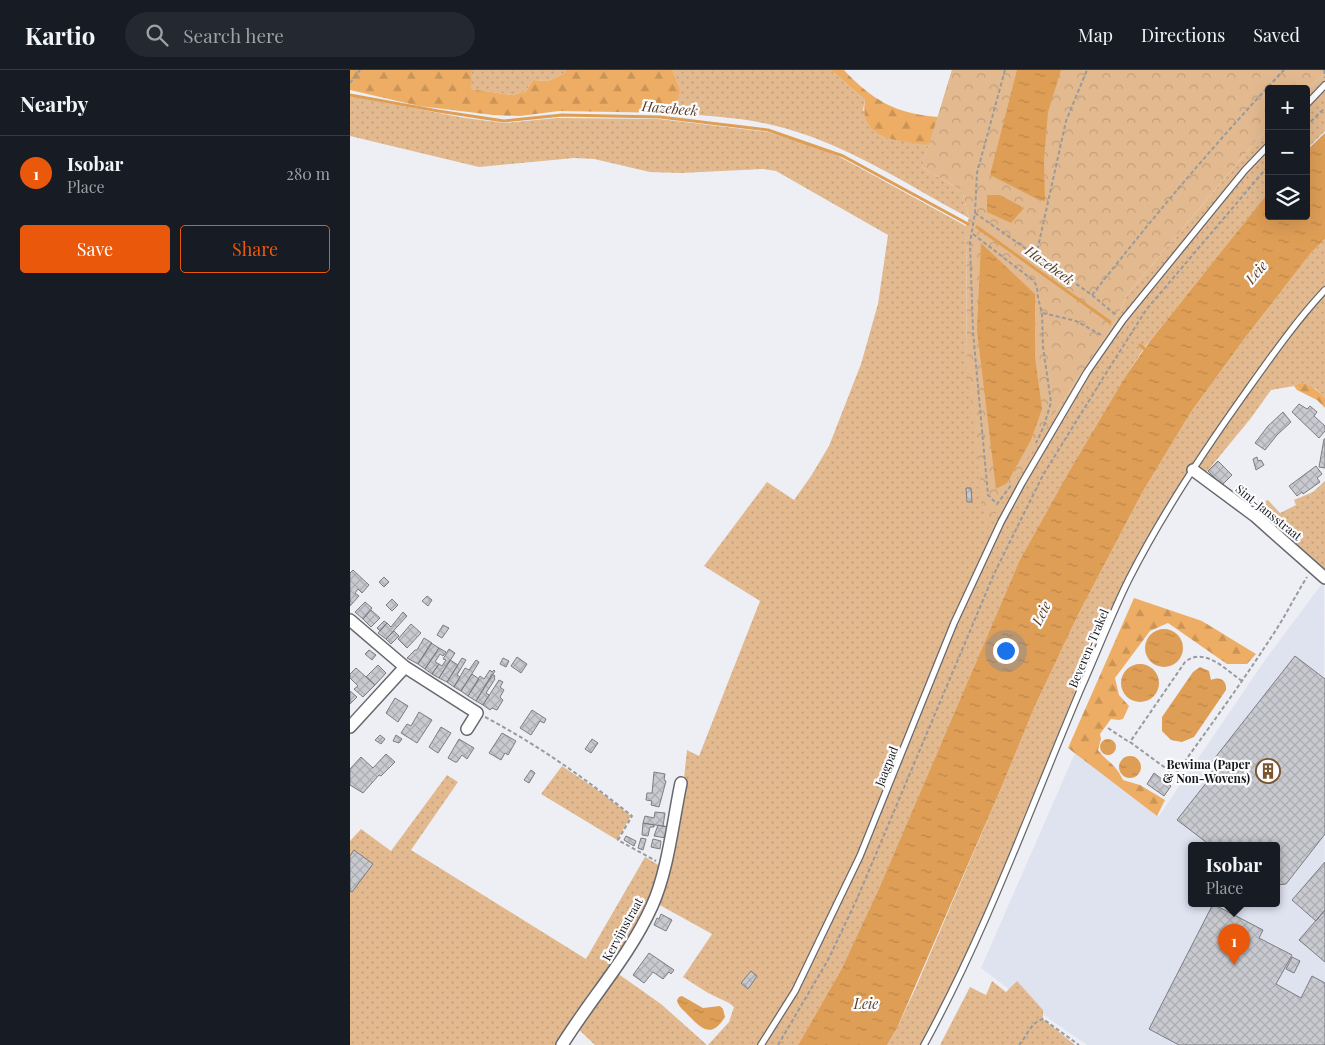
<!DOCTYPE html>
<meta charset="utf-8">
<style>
:root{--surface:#171b24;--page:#242831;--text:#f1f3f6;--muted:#9ea1a6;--line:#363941;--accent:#ea580c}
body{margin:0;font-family:"Playfair Display",serif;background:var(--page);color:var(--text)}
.controls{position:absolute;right:15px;top:15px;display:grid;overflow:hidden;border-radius:5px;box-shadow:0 5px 20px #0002}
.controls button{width:45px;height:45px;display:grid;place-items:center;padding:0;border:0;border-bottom:1px solid var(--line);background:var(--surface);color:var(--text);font:25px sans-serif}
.you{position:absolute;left:655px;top:580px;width:18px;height:18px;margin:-12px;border:4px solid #fff;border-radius:50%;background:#1a73e8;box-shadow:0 0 0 8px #1a73e833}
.badge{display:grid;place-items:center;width:32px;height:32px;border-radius:50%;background:var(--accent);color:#fff;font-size:16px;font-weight:700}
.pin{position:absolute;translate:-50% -41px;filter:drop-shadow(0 1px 2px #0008)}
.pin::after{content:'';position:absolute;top:26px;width:18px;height:15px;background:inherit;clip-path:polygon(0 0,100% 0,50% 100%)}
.popup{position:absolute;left:838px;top:772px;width:92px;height:65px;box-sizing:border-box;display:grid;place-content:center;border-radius:5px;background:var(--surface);filter:drop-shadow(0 1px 4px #0005);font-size:16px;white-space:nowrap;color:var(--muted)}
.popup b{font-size:19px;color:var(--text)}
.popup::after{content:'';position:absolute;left:50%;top:100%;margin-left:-10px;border:10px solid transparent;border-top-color:var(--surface)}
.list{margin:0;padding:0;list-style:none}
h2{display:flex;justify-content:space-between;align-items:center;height:65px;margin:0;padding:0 20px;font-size:21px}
h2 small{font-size:16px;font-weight:400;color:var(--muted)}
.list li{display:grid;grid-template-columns:32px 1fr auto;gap:15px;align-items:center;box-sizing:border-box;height:75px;padding:0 20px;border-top:1px solid var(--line)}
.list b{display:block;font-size:19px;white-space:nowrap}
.list p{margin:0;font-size:16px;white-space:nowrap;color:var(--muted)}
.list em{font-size:16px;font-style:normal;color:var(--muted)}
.actions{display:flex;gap:10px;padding:15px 20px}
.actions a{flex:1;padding:11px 0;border:1px solid var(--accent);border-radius:5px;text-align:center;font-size:18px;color:var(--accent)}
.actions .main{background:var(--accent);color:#fff}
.icon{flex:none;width:28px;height:28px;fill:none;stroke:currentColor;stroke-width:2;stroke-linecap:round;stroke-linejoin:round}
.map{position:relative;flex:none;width:975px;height:975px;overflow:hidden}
header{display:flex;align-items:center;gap:30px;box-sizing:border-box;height:70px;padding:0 25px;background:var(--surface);border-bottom:1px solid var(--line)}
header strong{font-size:24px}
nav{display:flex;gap:28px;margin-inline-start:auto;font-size:18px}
.search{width:350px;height:45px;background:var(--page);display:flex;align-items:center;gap:12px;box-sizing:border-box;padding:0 18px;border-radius:28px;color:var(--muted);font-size:19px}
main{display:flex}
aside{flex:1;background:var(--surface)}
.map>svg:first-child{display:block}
.built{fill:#dfe3f0;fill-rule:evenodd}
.grass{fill:url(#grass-dots)}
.forest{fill:url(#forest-firs)}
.park{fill:url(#park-crowns)}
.water{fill:url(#water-ripples)}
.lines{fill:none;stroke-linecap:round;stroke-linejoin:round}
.stream{stroke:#de9e56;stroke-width:3}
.building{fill:url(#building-cross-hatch);stroke:#7c7d83}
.lane-casing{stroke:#66686d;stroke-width:8}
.street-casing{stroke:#66686d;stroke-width:14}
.path{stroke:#989a9e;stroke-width:2;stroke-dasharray:4 2.5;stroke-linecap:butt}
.lane{stroke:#fff;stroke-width:5.5}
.street{stroke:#fff;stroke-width:11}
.labels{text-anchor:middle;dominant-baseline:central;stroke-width:4.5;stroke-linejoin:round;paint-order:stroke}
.street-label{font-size:12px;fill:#17181a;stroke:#fcfcff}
.poi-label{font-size:12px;font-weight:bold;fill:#17181a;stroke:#fcfcff;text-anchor:end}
.water-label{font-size:14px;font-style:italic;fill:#583d1f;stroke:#fcfcff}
</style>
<header>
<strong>Kartio</strong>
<div class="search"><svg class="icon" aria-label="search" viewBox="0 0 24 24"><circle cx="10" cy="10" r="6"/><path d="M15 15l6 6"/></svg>Search here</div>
<nav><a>Map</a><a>Directions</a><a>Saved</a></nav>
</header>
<main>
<aside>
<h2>Nearby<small></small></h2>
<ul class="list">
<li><span class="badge">1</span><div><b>Isobar</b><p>Place</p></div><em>280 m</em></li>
</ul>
<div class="actions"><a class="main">Save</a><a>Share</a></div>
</aside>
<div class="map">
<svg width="975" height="975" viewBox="0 0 975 975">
<defs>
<pattern id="grass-dots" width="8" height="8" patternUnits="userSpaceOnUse" patternTransform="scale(1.25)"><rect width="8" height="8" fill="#e3ba90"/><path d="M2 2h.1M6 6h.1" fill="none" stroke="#c29f7c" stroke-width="1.8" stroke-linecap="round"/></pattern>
<pattern id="forest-firs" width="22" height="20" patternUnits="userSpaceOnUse" patternTransform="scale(1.25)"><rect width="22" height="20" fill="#eead65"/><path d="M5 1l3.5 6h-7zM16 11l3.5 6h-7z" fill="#cb9457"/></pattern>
<pattern id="park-crowns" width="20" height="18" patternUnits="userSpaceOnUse" patternTransform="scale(1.25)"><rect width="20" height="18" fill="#e3ba90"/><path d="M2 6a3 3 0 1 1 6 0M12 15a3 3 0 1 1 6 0" fill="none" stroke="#c29f7c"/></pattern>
<pattern id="water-ripples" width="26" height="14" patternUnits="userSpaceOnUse" patternTransform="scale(1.25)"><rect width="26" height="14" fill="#de9e56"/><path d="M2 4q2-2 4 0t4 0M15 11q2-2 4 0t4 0" fill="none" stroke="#be874a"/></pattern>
<pattern id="building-cross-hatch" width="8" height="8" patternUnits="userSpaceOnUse" patternTransform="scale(1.25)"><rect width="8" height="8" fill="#c8cad0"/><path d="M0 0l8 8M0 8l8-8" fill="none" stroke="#abadb2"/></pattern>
</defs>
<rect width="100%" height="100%" fill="#edeff5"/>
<path class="built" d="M974 511 975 975H737L692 944 631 898 725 683 809 746 915 590ZM842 776H926V834H842Z"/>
<path class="grass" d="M122 0H216V2L198 11 183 10 175 22 161 25 120 19Z
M323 0H481L515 30 513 40 538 68 579 74 572 97 612 121 619 148C556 114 492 71 422 55 390 47 356 46 323 43 330 26 329 17 323 0Z
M975 3V61L956 80V20Z
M0 26 115 48 155 53 206 48 309 49 418 62 469 78 492 88 616 156 617 299 703 346 764 254 777 225 905 72 919 58V123L795 277 777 304 492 898 448 975H358L379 952 384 937 379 933 358 923 333 907 362 864 306 833 332 727 337 680 349 686 410 531 354 496 417 412 444 430 461 406 479 376 511 294 528 234 538 165 426 101 413 99 331 103 300 102 244 89 224 88 129 97 0 66Z
M975 169V328L966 319 949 313 944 316 921 320 901 348 855 404 839 399C814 441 788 483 767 528 724 617 691 710 653 800 628 860 601 918 570 975H537L547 958 566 917 652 716 685 636 728 545 792 423 841 342 895 268 961 183Z
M975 411V503L908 445 909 434 918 430 930 443 946 435 944 430 963 422Z
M212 696 249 721 281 746 267 770 191 724Z
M97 705 108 712 61 780 236 889 295 787 312 797 289 855 208 975H0V771L11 759 41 781Z
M267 903 311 934 357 975H245L226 957Z
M642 911 656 922 667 911 693 940V949L725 975H590L620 917 636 925Z"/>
<path class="forest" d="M0 0H122L121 19 161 25 175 22 183 10 198 11 216 2V0H323L330 21 323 43 209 41 170 46 143 45 69 36 0 20Z
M481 0H494C522 30 546 44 588 47L602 0H638L572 97 579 75C550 71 508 71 515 30Z
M949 313C961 314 967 320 975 328V338L967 330 947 320 944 316Z
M784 528 852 551 906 584 897 594H877L818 553 800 561 765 608 769 625 779 636 773 649 769 650 761 649 750 664 751 669 748 680C757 692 765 693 773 710L790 715 815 730 807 746 718 678Z"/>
<path class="park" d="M602 0H975V3L956 20V19H919V58L905 72 777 225 764 254 703 346 636 460 617 298 616 156 619 148 612 121 572 97Z"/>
<path class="water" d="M667 0H711L698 42 694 90 695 131 689 130 640 105Z
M975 63V169L961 183 895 268 841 342 792 423 728 545 685 636 652 716 547 958 537 975H448L492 898 529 819 670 490 719 402 777 304 800 271 919 122V146H956V81Z
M637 125H650L674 138 661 153 637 142Z
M631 173 685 224V287L692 339 681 370 657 413 646 419 627 260Z
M795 578a19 19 0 1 1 38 0a19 19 0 1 1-38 0Z
M771 613a19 19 0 1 1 38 0a19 19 0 1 1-38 0Z
M850 597 859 601 861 610C870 606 877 610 876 620L844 667 832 672 821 670 812 661V647L843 602Z
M750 677a8 8 0 1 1 16 0a8 8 0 1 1-16 0Z
M769 697a11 11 0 1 1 22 0a11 11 0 1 1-22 0Z
M332 926 353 938 370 936 373 939 375 947C361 969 352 959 338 945 334 940 328 937 327 930L329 927Z"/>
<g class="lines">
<path class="stream" d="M0 25 88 41 154 51 212 45 310 47 418 60 493 86 618 154
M627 157 760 252
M790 275 797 281"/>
</g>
<path class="building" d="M949 334 957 339 960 336 967 342 964 346 975 356V361L969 368 942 342Z
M933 342 941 352 927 365 915 380 905 373 918 356Z
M974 369H975V398L969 397Z
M907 387 908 391 911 390 914 395 906 400 903 389Z
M868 391 882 405 872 415 858 401Z
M966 396 972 404 967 408 970 412 953 424 952 422 947 426 939 416Z
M616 418H621L622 432H617Z
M3 500 19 515 12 523 8 519 5 523 9 526 0 536V503Z
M34 507 39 512 34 517 29 512Z
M77 526 82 530 78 536 72 531Z
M42 529 48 535 42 541 36 535Z
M15 532 22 538 13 549 5 542Z
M21 540 30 548 21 557 13 549Z
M53 542 57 546 36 569 28 563 37 553 41 557Z
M34 551 37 553 30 561 27 558Z
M61 554 71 563 57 578 48 569Z
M93 555 99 558 92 568 87 565Z
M44 561 49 566 41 574 36 569Z
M74 568 82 573 68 594 57 588 65 580H67Z
M81 573 89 578 75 599 68 594Z
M89 578 96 582 93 586 90 584 85 592 89 594 82 604 75 599Z
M99 579 105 583 89 608 82 604 89 594 92 596 96 590 93 589Z
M19 580 26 585 22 590 15 584Z
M945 586 975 609V764L936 814 926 815V776H852L856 772 827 750 864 703 857 698Z
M167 587 177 594 171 603 161 596Z
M112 588 116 590 107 605 110 607 104 617 97 612Z
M153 588 159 591 156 597 150 594Z
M100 590 108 595 97 612 89 608Z
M126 590 129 592 128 594 111 621 104 617 115 598 119 600Z
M28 595 36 603 25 615 16 607Z
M6 598 25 615 13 627 4 619 8 616 0 608V604Z
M140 600 142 602 144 600 145 601 126 631 118 626 130 606 134 609Z
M122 604 129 609 118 626 111 621Z
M142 604 145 606 144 608 145 609 136 623 139 625 133 635 126 631Z
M149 610 153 612 150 617 154 620 150 627 153 630 147 640 142 638 140 640 133 635Z
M0 621 7 627 0 634Z
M45 628 58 636 48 652 36 643Z
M182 640 196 649 194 653 190 651 181 665 170 658Z
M69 642 82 650 67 673 51 663 57 654 61 656Z
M91 657 101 663 88 683 79 677Z
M152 663 166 671 158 685 155 683 151 690 139 683Z
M30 665 35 669 31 674 25 670Z
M46 665 52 669 49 673 43 671Z
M109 669 124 678 117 689 112 685 107 692H105L98 688Z
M242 669 248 673 241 683 235 679Z
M36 684 45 692 31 706 29 705 13 723 0 715V699L11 687 23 698Z
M181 700 185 703 179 713 174 710Z
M304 702 315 704 314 710 316 711 309 737 301 735 302 731 296 730 297 723H302Z
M804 703 821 716 814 726 797 714Z
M305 742 315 743 313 756 318 757 293 753 295 746 304 748Z
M293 753 304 755V757H300L298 766 292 765Z
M308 755 318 757 316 768 304 766Z
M276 766 286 771 284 776 274 770Z
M291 768 296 769 293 780 288 778Z
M303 769 311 771 310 779 301 777Z
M4 780 23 794 2 822 0 821V786Z
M975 792V840L966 851 942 830Z
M863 834 913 860 909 868 942 885 926 914 951 928 962 906 975 913V975H829L799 959Z
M975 840V892L949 870Z
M311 844 322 850 316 861 304 855 307 848 309 849Z
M299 883 324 900 321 904 319 902 313 909 303 902 294 913 283 905Z
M942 887 950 891 944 903 936 899Z
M401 901 407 906 398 919 391 913Z"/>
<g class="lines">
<defs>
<path id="lane" d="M956 35 975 15
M411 975 445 921 510 786 604 553 651 452 672 413 737 302 773 250 895 100 919 75
M574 975C637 860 681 736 732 616 748 580 762 543 779 509 812 444 853 382 896 322 921 287 946 251 975 220"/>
<path id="street" d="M843 400 905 446 975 508
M0 550 55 597 127 643 117 659
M0 657 55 597
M212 975C241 928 279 887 302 836 318 801 323 751 331 713"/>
</defs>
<use href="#lane" class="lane-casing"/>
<use href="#street" class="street-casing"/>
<path class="path" d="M655 0 627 103 625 143 620 173 623 262 638 425 647 434 662 414
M974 0 975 8
M0 13 10 0
M956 56 975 38
M625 143 742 225 767 246
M623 164 684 211 687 217 688 228 692 243 693 277 701 332 694 356 686 373
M686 186 716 51 737 0
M742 225C803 147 866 72 934 0
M693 243 726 251 753 266
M892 611C876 600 854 576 835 592L780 672 825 705C858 659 891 614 922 566 935 547 945 526 957 507
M135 647C188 675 236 709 282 746L268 770 306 791
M758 658 779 672
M822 710 825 705
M428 975 478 890 507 829 644 504 693 405 753 308 796 240 919 95
M669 975C677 966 681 952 693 949L729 975"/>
<use href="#lane" class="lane"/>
<use href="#street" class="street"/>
</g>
<defs>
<symbol id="building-ring" viewBox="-11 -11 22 22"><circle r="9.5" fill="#fcfcff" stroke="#78552d" stroke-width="1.5"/><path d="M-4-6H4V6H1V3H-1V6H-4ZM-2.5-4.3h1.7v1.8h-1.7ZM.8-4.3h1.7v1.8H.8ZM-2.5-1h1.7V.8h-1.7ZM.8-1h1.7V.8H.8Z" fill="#78552d"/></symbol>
</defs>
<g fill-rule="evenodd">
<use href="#building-ring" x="904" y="687" width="28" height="28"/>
</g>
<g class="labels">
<g class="street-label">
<text transform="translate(919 442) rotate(39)">Sint-Jansstraat</text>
<text transform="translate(738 578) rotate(-67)">Beveren-Trakel</text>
<text transform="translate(536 696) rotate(-68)">Jaagpad</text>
<text transform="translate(272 859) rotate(-61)">Kervijnstraat</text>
</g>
<g class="poi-label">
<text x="900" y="694">Bewima (Paper<tspan x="900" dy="14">&amp; Non-Wovens)</tspan></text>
</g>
<g class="water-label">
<text transform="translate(320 38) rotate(5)">Hazebeek</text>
<text transform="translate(700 195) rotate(36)">Hazebeek</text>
<text transform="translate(906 202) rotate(-50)">Leie</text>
<text transform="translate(691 543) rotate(-64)">Leie</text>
<text x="516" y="933">Leie</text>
</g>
</g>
</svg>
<div class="controls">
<button>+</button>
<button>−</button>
<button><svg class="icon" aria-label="layers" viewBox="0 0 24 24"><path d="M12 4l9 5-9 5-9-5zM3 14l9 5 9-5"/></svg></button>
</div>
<div class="you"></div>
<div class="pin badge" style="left:884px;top:895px">1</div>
<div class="popup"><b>Isobar</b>Place</div>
</div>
</main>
